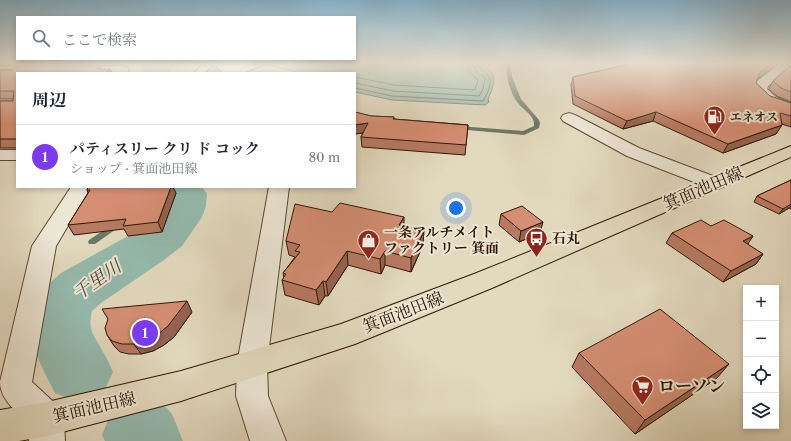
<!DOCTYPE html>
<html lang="ja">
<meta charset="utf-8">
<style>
:root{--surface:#fff;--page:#f2f2f3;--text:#1f2937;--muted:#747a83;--line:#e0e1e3;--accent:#7c3aed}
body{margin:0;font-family:"Libre Caslon Text","Noto Serif JP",serif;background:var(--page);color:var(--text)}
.controls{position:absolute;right:12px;bottom:12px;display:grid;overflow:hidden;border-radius:0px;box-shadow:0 2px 6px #0003}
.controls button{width:36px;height:36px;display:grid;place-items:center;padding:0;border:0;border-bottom:1px solid var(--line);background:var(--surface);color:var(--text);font:20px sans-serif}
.you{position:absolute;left:456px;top:208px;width:14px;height:14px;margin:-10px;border:3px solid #fff;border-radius:50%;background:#1a73e8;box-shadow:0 0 0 6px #1a73e833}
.badge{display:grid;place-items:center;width:26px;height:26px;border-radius:50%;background:var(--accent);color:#fff;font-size:13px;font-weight:700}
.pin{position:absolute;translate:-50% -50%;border:2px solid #fff;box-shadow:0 1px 4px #0006}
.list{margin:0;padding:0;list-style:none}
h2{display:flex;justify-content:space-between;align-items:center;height:52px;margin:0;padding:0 16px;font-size:17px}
h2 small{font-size:13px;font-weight:400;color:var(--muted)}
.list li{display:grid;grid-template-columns:26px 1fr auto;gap:12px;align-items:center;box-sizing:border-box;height:64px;padding:0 16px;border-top:1px solid var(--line)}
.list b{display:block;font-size:15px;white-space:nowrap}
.list p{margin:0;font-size:13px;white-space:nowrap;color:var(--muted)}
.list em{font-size:13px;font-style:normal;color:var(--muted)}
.icon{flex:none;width:22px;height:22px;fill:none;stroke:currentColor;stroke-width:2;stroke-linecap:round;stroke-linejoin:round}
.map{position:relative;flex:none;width:791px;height:441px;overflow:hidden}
.search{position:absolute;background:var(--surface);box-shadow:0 2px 6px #0003;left:16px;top:16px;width:340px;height:44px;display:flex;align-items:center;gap:10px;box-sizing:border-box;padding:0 14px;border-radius:0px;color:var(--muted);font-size:15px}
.panel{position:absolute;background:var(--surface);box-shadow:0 2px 6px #0003;left:16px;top:72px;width:340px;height:116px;border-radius:0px}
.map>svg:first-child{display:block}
.water{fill:#95baae;stroke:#6d7968}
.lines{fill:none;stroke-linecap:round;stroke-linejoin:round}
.shore{stroke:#636857;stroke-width:1}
.stream{fill:#6d7968;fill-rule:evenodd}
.river{fill:#95baae;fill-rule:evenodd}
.lane-casing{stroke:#5d4830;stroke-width:2}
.street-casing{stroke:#5d4830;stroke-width:2}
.secondary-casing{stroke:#311700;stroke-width:2}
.primary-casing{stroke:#311700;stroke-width:2}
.lane{fill:#ece6d5;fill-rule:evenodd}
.street{fill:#ece6d5;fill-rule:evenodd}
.secondary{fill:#ece6d5;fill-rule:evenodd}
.primary{fill:#e2d9be;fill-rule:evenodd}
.wall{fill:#b77a63;stroke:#311700}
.shaded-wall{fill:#956350;stroke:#311700}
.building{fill:#d58e73;stroke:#311700}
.labels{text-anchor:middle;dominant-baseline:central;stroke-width:4;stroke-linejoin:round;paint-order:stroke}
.far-poi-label{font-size:12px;font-weight:bold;fill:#311700;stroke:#ece6d5;text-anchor:start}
.poi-label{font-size:14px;font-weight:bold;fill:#311700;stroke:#ece6d5;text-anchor:start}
.near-street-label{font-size:17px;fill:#311700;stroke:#ece6d5}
.near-poi-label{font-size:17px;font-weight:bold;fill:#311700;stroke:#ece6d5;text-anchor:start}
.near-water-label{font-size:18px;font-style:italic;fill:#4f4834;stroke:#ece6d5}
</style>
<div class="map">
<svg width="791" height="441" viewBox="0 0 791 441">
<rect width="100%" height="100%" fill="#e2d9be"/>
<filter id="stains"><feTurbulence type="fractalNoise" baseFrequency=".005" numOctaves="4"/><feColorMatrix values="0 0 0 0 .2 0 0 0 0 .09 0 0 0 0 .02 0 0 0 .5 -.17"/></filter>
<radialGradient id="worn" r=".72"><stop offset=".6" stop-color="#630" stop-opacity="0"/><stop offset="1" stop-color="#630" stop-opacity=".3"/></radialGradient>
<path class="water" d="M260 63H478C498 71 496 81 488 99L489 102 485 105 392 100 355 92V73H300Z"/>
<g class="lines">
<path class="shore" d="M355 77 394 85 475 90 478 80 469 72 467 63
M355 83 393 91 479 96 483 89 485 78 475 70 473 63
M355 88 392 96 483 101C491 87 495 77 479 67L478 63"/>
<path class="stream" d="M265 63 269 64 248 73H242Z
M506 63H510L512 77 521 99 539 120 540 123 539 128 524 135 456 129V127L458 126 523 131 534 126C535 115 524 111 518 103 510 93 506 76 506 63Z
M221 64H223V66L215 67 211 73H207L212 65Z
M159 187H174L187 189 188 191 184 193 160 189Z
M116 222 119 223 120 225 119 227 95 244H89L88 242 89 240Z"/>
<path class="river" d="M141 63H167L171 73H143Z
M158 187H202L207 194 206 206 202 217 182 246 164 260 101 303 92 311C87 332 95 336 103 352 107 358 110 365 113 372L103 393 79 402 55 393C31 347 13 312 61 273L128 236 148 223 157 214 163 195Z
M140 397 167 408 172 414 183 441H105L102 435 113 408Z"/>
<defs>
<path id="lane" d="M207 63H219L209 68 204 73H194L203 64Z"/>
<path id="street" d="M123 66 127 67 129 70 127 73H76L75 71 77 68 81 67Z
M569 113 575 115 639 148 721 179 724 183 721 187 714 189 707 187 627 156 563 121 561 118 563 115Z
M0 150H17V160H0Z
M71 187H91L56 246 32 382 59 407 64 419 65 441H29L30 425C18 413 0 400 0 382L32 246Z
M269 187H289L267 364 268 396 286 441H250L236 396 237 364Z"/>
<path id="secondary" d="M781 63H791V67L768 86 767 89 776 97 791 103V112L766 103 753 90 757 81Z"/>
<path id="primary" d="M791 146V157L492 288 355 344 181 401 47 436 19 441H0V410L47 402 181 371 341 324 474 274Z"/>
</defs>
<use href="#lane" class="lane-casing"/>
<use href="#street" class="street-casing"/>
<use href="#secondary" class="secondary-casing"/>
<use href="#primary" class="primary-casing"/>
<use href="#lane" class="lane"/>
<use href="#street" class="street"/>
<use href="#secondary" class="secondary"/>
<use href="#primary" class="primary"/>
</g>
<path class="wall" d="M0 63H119L116 65 0 66Z
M630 63H779L758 78 756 83 770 96 791 103V127L782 124 776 134 723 153 653 121 623 129 573 104 571 85 573 77 632 63Z
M791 65V102L777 96 769 89 773 81Z
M100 67 101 69 17 73V148H0V101H13L14 99H0V70Z
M355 112 371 116 394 117V119L468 125 465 155 362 147 361 137 363 133 355 134Z
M791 180V209L789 208 779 214 754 202 757 196Z
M88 187 176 193 162 232 128 236 124 229 74 235 68 225 88 193 87 190Z
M332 212 404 226 423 245 411 272 385 265 381 274 348 265 328 296H325L319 305 285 295 282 280 284 278 283 273 295 257 289 255 286 241Z
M501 214 540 233 519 242 499 225Z
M711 226 753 236 747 244 763 254 756 264 723 282 666 243 672 233Z
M192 312 174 337 164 345 153 351 141 354H129L120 352 114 346 107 335Z
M579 353 717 378 635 434 572 367Z"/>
<path class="shaded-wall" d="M773 63H779L756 80 760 72Z
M110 69 112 73H106V72Z
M656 112 653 121 623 129 627 121Z
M368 123 369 132 355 134V125Z
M782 125 776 134 723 153 728 144Z
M171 187H173L176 193 162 232 158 222Z
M791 204V206L789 208 779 214 783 209Z
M404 217V231L399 225Z
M543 222 540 233 519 242 521 231Z
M424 231 423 245 411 272V258Z
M753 236 746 247 743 241Z
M347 251 348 265 328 296 326 282Z
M385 251V265L381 274 380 259Z
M763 254 756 264 723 282 731 271Z
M323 281 325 296 319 305 316 290Z
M187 301 192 312 174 337 164 345 153 351 141 354 134 344Z
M729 364 717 378 635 434 645 420Z"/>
<path class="building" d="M636 63H773L760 72 756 83 770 96 791 103V116L780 113 782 125 728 144 656 112 627 121 575 96 573 77Z
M213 65 223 73H205Z
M791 65V92L781 88 773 81Z
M15 67H100L97 69H110L106 72H111L110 73H17V139H0V101H13L14 91H0V70H13Z
M355 112 371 116 394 117 393 119 468 125 466 145 361 137 368 123 355 125Z
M791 180V204L783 209 757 196 778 186Z
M88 187H171L158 222 123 226 126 219 68 225 90 190H87Z
M340 203 404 217 399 225 424 231 411 258 385 251 380 259 347 251 326 282 323 281 316 290 282 280 286 274 283 273 300 252 295 251 300 245 286 241 295 204 332 212Z
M522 206 543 222 521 231 501 214Z
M701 220 711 226 724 220 753 236 743 241 763 254 731 271 672 233Z
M187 301 168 326 158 334 146 340 134 344H122L112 341 107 335 105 328 108 319 102 309Z
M660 309 729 364 645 420 579 353Z"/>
<linearGradient id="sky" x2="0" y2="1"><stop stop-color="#87b6d1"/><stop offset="0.51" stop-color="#f2eee2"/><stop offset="1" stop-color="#f2eee2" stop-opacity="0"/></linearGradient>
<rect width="791" height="124" fill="url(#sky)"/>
<defs>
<symbol id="fuel-pin" viewBox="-11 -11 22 30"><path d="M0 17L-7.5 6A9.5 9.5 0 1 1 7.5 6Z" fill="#8f2418" stroke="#ece6d5"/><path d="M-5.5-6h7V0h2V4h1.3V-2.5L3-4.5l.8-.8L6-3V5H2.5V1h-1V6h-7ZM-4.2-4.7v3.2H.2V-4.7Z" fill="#fff"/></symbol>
<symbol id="bus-pin" viewBox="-11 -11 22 30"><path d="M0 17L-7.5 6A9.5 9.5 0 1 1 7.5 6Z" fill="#8f2418" stroke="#ece6d5"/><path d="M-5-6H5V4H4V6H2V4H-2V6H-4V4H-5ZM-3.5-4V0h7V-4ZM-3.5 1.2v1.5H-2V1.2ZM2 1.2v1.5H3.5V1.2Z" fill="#fff"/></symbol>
<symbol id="shop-pin" viewBox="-11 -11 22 30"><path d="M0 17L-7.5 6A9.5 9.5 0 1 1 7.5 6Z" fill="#8f2418" stroke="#ece6d5"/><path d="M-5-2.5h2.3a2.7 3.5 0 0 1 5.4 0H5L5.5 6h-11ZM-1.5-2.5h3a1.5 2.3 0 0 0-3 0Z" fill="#fff"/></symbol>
<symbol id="supermarket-pin" viewBox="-11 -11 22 30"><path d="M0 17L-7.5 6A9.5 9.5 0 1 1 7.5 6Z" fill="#8f2418" stroke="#ece6d5"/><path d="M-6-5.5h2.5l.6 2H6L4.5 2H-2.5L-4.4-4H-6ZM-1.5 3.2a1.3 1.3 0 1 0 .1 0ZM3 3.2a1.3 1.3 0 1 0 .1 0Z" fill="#fff"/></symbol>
</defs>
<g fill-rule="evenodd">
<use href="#fuel-pin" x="702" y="104" width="25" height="34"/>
<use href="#bus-pin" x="524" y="226" width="25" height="34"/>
<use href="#shop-pin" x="356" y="228" width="25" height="34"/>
<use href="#supermarket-pin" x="630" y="374" width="25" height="34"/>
</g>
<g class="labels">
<g class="far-poi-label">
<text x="730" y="116">エネオス</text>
</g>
<g class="poi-label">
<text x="384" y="232">一条アルチメイト<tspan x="384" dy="16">ファクトリー 箕面</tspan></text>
<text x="552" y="238">石丸</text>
</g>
<g class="near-street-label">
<text transform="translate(703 188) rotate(-23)">箕面池田線</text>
<text transform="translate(403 312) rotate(-21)">箕面池田線</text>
<text transform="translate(94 407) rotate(-13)">箕面池田線</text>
</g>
<g class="near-poi-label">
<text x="658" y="386">ローソン</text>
</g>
<g class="near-water-label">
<text transform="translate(97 280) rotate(-35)">千里川</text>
</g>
</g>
<rect width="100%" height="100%" filter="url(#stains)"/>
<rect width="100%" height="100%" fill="url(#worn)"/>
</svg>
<div class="controls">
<button>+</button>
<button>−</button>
<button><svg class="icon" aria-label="locate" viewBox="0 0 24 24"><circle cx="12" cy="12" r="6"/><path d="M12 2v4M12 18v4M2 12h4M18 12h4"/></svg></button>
<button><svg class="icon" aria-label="layers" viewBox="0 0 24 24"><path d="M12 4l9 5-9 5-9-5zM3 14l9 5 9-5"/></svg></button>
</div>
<div class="you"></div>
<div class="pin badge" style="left:145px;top:333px">1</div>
<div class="search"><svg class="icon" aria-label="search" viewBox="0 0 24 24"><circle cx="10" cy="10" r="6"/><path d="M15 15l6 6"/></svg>ここで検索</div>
<section class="panel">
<h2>周辺<small></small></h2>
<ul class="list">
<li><span class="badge">1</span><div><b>パティスリー クリ ド コック</b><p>ショップ · 箕面池田線</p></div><em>80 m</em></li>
</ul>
</section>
</div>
